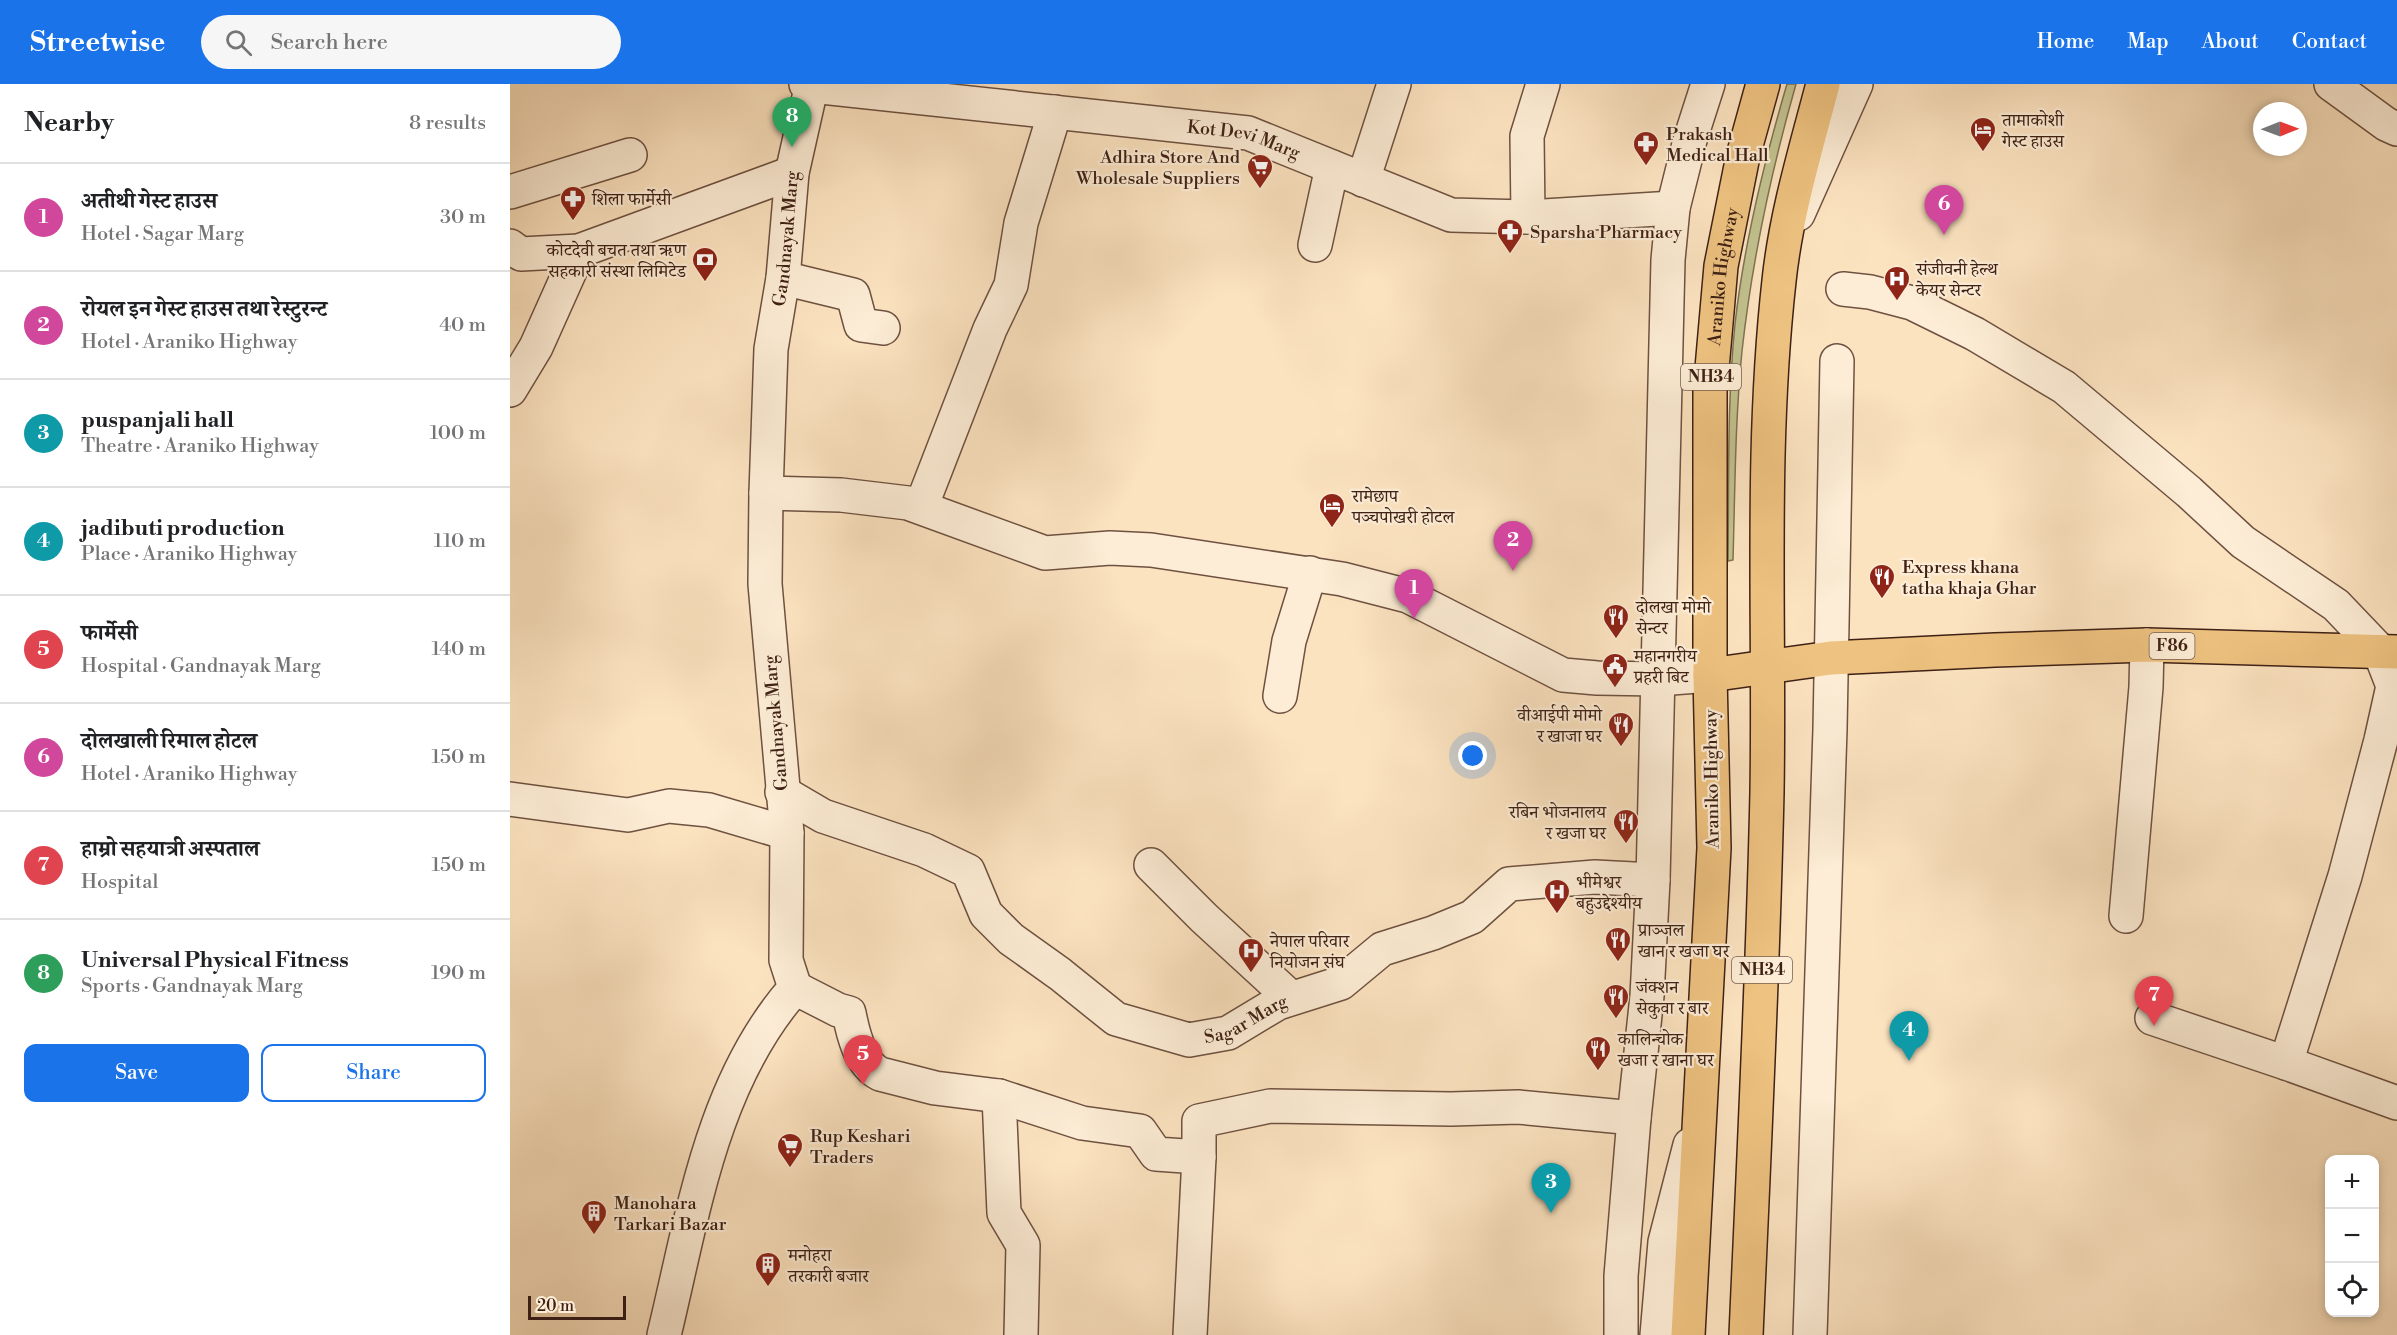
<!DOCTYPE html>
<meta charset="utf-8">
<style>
:root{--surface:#fff;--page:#f6f6f6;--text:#202124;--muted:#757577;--line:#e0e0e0;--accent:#1a73e8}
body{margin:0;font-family:"Libre Bodoni","Noto Serif Devanagari",serif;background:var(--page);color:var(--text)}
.controls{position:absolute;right:18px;bottom:18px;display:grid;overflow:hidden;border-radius:12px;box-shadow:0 3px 9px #0003}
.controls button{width:54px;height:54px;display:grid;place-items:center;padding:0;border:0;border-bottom:2px solid var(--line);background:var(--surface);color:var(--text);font:30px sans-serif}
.compass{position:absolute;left:1743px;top:18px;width:54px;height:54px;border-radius:50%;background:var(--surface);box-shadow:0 3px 9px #0003;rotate:89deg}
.scale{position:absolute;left:18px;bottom:15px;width:98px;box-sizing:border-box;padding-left:6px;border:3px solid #3e2015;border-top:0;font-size:16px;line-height:21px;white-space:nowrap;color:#3e2015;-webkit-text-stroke:4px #fdedd6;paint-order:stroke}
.you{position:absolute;left:963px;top:672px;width:21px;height:21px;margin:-15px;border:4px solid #fff;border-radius:50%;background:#1a73e8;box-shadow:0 0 0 9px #1a73e833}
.badge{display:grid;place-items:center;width:39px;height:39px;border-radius:50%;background:var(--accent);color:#fff;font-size:20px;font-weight:700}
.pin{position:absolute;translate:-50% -50px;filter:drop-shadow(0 2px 3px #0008)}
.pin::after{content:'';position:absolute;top:32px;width:21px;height:18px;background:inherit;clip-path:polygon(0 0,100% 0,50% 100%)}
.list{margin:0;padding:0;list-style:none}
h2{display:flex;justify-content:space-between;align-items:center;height:78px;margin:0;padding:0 24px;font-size:26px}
h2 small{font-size:20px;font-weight:400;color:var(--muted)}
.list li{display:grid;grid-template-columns:39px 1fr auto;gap:18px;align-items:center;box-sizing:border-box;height:108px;padding:0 24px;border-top:2px solid var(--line)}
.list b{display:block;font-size:22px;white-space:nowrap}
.list p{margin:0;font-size:20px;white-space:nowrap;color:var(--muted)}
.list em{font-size:20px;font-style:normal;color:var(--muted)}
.actions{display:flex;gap:12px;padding:18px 24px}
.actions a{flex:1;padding:14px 0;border:2px solid var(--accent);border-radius:12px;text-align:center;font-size:21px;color:var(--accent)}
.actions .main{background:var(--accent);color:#fff}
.icon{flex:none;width:33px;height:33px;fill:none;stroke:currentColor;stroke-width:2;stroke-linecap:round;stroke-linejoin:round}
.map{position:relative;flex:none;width:1887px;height:1251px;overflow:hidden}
header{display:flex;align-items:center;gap:36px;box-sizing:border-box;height:84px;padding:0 30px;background:var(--accent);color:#fff}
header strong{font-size:28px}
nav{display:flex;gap:33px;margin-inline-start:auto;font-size:21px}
.search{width:420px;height:54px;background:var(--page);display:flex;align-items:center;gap:15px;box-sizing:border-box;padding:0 21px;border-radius:33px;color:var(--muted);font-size:22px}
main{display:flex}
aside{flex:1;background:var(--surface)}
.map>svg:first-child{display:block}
.green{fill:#c2c390;stroke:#807252;stroke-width:1.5}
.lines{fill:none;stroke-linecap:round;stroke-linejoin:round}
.minor-casing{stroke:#6e5140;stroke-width:36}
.major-casing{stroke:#3e2015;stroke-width:36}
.highway-casing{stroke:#3e2015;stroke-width:36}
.minor{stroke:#fdedd6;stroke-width:33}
.major{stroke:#eec280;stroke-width:33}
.highway{stroke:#eec280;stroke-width:33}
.labels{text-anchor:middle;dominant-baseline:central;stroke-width:4.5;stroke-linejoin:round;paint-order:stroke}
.shield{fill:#fdedd6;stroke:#775e4f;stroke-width:1.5}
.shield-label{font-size:16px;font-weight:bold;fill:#3e2015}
.poi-label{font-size:18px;fill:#3e2015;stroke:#fdedd6;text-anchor:start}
.street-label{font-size:18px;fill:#3e2015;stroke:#fdedd6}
</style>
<header>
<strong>Streetwise</strong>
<div class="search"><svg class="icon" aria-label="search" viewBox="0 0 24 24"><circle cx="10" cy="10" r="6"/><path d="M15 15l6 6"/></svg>Search here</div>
<nav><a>Home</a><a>Map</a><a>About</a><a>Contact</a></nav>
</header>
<main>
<aside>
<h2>Nearby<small>8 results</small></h2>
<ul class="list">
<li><span class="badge" style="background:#d1479c">1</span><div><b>अतीथी गेस्ट हाउस</b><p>Hotel · Sagar Marg</p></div><em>30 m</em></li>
<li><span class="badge" style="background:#d1479c">2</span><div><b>रोयल इन गेस्ट हाउस तथा रेस्टुरन्ट</b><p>Hotel · Araniko Highway</p></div><em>40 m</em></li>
<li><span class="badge" style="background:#0f9aa8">3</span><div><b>puspanjali hall</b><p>Theatre · Araniko Highway</p></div><em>100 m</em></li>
<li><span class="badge" style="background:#0f9aa8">4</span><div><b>jadibuti production</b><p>Place · Araniko Highway</p></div><em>110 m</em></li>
<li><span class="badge" style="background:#e0444e">5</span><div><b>फार्मेसी</b><p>Hospital · Gandnayak Marg</p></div><em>140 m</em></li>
<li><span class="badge" style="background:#d1479c">6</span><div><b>दोलखाली रिमाल होटल</b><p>Hotel · Araniko Highway</p></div><em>150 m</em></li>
<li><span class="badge" style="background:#e0444e">7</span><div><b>हाम्रो सहयात्री अस्पताल</b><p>Hospital</p></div><em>150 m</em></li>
<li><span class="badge" style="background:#2e9e5b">8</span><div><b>Universal Physical Fitness</b><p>Sports · Gandnayak Marg</p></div><em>190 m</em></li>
</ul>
<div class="actions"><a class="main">Save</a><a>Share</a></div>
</aside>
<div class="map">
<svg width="1887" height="1251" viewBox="0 0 1887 1251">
<rect width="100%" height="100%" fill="#fce3c0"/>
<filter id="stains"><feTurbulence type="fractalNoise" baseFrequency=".00333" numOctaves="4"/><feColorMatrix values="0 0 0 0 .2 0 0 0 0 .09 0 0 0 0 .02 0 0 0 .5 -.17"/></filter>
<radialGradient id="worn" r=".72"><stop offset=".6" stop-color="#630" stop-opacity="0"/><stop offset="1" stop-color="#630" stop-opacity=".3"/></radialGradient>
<path class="green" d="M1277 0H1286C1261 88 1242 177 1232 267 1225 337 1225 407 1223 476L1218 477C1219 398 1217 318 1225 240 1234 160 1254 78 1277 0Z"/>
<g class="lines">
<defs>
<g id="minor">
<path id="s1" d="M296 0 302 2 738 49 941 131 1018 133 1163 124"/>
<path d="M1821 0 1876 40 1887 45"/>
<path d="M853 96 884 0"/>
<path d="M0 108 120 71"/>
<path d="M1288 130 1346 0"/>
<path d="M1018 133 1017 52 1033 0"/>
<path d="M805 161 822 83"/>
<path d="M0 162 11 170 69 167 282 89"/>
<path d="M273 194 343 211 351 241 373 244"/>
<path d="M1333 205 1360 208 1402 219 1465 250 1554 303 1679 408 1733 458 1826 521 1869 566 1883 602 1871 656 1835 792 1776 979"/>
<path d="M0 306 26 263 69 167"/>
<path d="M256 409 331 411 398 419 535 469 600 464 641 466 832 495 898 512 1053 591 1087 594 1149 595 1200 591"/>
<path d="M411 423 480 245 501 201 511 139 545 28"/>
<path d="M770 612 779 557 800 489"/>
<path id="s2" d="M272 708 313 732 414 766 458 787 476 830 501 855 550 890 606 935 679 956 718 949 768 919 831 899 872 865 923 849 962 833 999 800 1085 793 1143 796"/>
<path d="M0 715 118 731 159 722 199 726 277 749"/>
<path d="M641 781 694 834 781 914"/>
<path d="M1616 832 1636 603 1637 561"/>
<path d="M285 904 328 926 339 929C343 950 350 980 370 990L425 1004 489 1012 572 1039 630 1047 646 1070 689 1073V1037L760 1022 941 1025 1008 1023 1124 1034"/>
<path d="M1642 934 1776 979 1887 1019"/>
<path d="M489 1012 494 1129 513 1161 511 1251"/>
<path id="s3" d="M154 1251C183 1132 201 999 285 904L276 876 277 749 255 500 256 409 261 265 273 194 282 89 302 0"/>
<path d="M680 1251 689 1073"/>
<path d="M1111 1251V1192L1124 1034 1137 912 1143 796 1158 176 1163 124 1180 56 1198 0"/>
<path d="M1147 1251 1155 1158 1180 1061"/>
<path d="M1300 1251 1320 645 1327 277"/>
</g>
<path id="major" d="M1200 591 1321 574 1485 566 1637 561 1887 568"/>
<g id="highway">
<path id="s4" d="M1178 1251 1204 764 1200 591V307L1211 182 1233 72 1253 0"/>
<path d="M1236 1251C1244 1070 1253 889 1257 708 1260 538 1250 367 1269 197 1276 130 1296 65 1313 0"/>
</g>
</defs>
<use href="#minor" class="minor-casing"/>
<use href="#major" class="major-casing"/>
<use href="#highway" class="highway-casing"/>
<use href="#minor" class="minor"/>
<use href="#major" class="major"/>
<use href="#highway" class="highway"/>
</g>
<defs>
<symbol id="hotel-pin" viewBox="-11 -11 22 30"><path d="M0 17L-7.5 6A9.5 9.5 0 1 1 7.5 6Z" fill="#8f2418" stroke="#fdedd6"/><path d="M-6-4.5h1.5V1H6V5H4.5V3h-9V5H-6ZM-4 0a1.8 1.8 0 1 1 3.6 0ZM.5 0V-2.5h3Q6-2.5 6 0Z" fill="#fff"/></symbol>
<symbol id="pharmacy-pin" viewBox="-11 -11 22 30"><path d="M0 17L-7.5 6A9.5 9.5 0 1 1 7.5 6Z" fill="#8f2418" stroke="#fdedd6"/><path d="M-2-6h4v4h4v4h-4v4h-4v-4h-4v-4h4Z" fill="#fff"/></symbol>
<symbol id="supermarket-pin" viewBox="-11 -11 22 30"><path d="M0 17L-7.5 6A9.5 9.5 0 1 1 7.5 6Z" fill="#8f2418" stroke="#fdedd6"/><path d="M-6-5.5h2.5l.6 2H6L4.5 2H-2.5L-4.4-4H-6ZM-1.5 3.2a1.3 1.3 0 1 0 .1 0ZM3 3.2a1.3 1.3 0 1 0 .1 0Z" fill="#fff"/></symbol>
<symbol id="bank-pin" viewBox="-11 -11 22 30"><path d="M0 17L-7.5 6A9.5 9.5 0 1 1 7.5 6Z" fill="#8f2418" stroke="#fdedd6"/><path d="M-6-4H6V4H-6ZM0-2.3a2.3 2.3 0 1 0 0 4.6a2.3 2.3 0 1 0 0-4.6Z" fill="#fff"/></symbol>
<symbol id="hospital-pin" viewBox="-11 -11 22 30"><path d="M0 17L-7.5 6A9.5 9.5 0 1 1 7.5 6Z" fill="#8f2418" stroke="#fdedd6"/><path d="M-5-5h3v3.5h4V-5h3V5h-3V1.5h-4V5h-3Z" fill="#fff"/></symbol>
<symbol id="restaurant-pin" viewBox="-11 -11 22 30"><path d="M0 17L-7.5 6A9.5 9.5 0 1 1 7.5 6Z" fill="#8f2418" stroke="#fdedd6"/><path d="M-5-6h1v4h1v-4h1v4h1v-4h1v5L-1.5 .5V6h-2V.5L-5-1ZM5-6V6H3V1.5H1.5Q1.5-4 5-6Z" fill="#fff"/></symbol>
<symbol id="civic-pin" viewBox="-11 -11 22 30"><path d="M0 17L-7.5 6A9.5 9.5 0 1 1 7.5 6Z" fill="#8f2418" stroke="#fdedd6"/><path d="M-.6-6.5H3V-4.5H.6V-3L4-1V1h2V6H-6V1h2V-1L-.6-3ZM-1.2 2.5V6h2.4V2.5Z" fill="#fff"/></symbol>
<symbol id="building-pin" viewBox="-11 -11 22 30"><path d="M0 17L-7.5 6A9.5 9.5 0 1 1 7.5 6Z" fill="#8f2418" stroke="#fdedd6"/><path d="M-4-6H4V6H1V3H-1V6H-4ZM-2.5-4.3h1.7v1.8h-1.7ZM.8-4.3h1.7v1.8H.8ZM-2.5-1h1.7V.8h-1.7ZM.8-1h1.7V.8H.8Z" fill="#fff"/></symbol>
</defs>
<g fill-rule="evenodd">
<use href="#hotel-pin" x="1458" y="31" width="30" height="40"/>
<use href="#pharmacy-pin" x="1121" y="45" width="30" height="40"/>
<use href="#supermarket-pin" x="735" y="68" width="30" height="40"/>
<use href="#pharmacy-pin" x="48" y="100" width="30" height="40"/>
<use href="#pharmacy-pin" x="985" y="133" width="30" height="40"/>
<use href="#bank-pin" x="180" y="161" width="30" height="40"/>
<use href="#hospital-pin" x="1372" y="180" width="30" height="40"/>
<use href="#hotel-pin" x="807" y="407" width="30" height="40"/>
<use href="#restaurant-pin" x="1357" y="478" width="30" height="40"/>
<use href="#restaurant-pin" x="1091" y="518" width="30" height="40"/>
<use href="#civic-pin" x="1090" y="567" width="30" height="40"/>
<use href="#restaurant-pin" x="1096" y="626" width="30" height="40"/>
<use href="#restaurant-pin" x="1101" y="723" width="30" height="40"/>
<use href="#hospital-pin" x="1032" y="793" width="30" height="40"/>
<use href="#restaurant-pin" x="1093" y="841" width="30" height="40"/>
<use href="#hospital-pin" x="726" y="852" width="30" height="40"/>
<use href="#restaurant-pin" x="1091" y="898" width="30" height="40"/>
<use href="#restaurant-pin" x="1073" y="950" width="30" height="40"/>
<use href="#supermarket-pin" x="265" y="1047" width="30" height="40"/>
<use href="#building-pin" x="69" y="1114" width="30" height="40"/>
<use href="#building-pin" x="243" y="1166" width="30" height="40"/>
</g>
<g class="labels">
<g class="shield">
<rect x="1171" y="280" width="60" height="26" rx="4.5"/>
<rect x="1639.5" y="549" width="45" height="26" rx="4.5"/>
<rect x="1222" y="873" width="60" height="26" rx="4.5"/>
</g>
<g class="shield-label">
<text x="1201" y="293">NH34</text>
<text x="1662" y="562">F86</text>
<text x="1252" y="886">NH34</text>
</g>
<g class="poi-label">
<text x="1492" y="36">तामाकोशी<tspan x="1492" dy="21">गेस्ट हाउस</tspan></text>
<text x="1156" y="50">Prakash<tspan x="1156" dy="21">Medical Hall</tspan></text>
<text x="730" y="73" text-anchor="end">Adhira Store And<tspan x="730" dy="21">Wholesale Suppliers</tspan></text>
<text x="82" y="115">शिला फार्मेसी</text>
<text x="1020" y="148">Sparsha Pharmacy</text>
<text x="176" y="166" text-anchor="end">कोटदेवी बचत तथा ऋण<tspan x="176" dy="21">सहकारी संस्था लिमिटेड</tspan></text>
<text x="1406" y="185">संजीवनी हेल्थ<tspan x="1406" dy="21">केयर सेन्टर</tspan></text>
<text x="842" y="412">रामेछाप<tspan x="842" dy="21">पञ्चपोखरी होटल</tspan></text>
<text x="1392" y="483">Express khana<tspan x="1392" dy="21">tatha khaja Ghar</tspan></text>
<text x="1126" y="523">दोलखा मोमो<tspan x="1126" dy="21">सेन्टर</tspan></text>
<text x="1124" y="572">महानगरीय<tspan x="1124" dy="21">प्रहरी बिट</tspan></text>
<text x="1092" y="631" text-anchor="end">वीआईपी मोमो<tspan x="1092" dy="21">र खाजा घर</tspan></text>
<text x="1096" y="728" text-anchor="end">रबिन भोजनालय<tspan x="1096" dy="21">र खजा घर</tspan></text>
<text x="1066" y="798">भीमेश्वर<tspan x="1066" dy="21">बहुउद्देश्यीय</tspan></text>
<text x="1128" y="846">प्राञ्जल<tspan x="1128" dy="21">खान र खजा घर</tspan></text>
<text x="760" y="857">नेपाल परिवार<tspan x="760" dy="21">नियोजन संघ</tspan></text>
<text x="1126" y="903">जंक्शन<tspan x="1126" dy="21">सेकुवा र बार</tspan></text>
<text x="1108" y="955">कालिन्चोक<tspan x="1108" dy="21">खजा र खाना घर</tspan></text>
<text x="300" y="1052">Rup Keshari<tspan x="300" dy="21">Traders</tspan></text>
<text x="104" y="1119">Manohara<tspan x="104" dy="21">Tarkari Bazar</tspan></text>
<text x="278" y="1171">मनोहरा<tspan x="278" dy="21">तरकारी बजार</tspan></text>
</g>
<g class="street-label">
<text stroke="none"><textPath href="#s1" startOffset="442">Kot Devi Marg</textPath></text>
<text stroke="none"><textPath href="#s3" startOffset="1128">Gandnayak Marg</textPath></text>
<text stroke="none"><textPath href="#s4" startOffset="1060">Araniko Highway</textPath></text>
<text transform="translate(266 639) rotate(-95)">Gandnayak Marg</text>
<text transform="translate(1202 695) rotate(-91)">Araniko Highway</text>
<text stroke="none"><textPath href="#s2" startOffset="554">Sagar Marg</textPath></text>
</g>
</g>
<rect width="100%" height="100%" filter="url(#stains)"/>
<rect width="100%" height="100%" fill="url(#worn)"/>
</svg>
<div class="controls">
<button>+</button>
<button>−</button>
<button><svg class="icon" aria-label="locate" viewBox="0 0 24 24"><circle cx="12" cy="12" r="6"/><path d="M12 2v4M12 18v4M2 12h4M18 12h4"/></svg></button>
</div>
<svg class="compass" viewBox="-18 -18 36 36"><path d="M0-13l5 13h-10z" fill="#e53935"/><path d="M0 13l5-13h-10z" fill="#757577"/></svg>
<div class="scale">20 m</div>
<div class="you"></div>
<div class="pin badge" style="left:904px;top:535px;background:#d1479c">1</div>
<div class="pin badge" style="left:1003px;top:487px;background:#d1479c">2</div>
<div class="pin badge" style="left:1041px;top:1129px;background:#0f9aa8">3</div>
<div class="pin badge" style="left:1399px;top:977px;background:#0f9aa8">4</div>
<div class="pin badge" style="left:353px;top:1001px;background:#e0444e">5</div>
<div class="pin badge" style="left:1434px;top:151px;background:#d1479c">6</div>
<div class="pin badge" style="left:1644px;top:942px;background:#e0444e">7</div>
<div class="pin badge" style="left:282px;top:63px;background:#2e9e5b">8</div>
</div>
</main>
